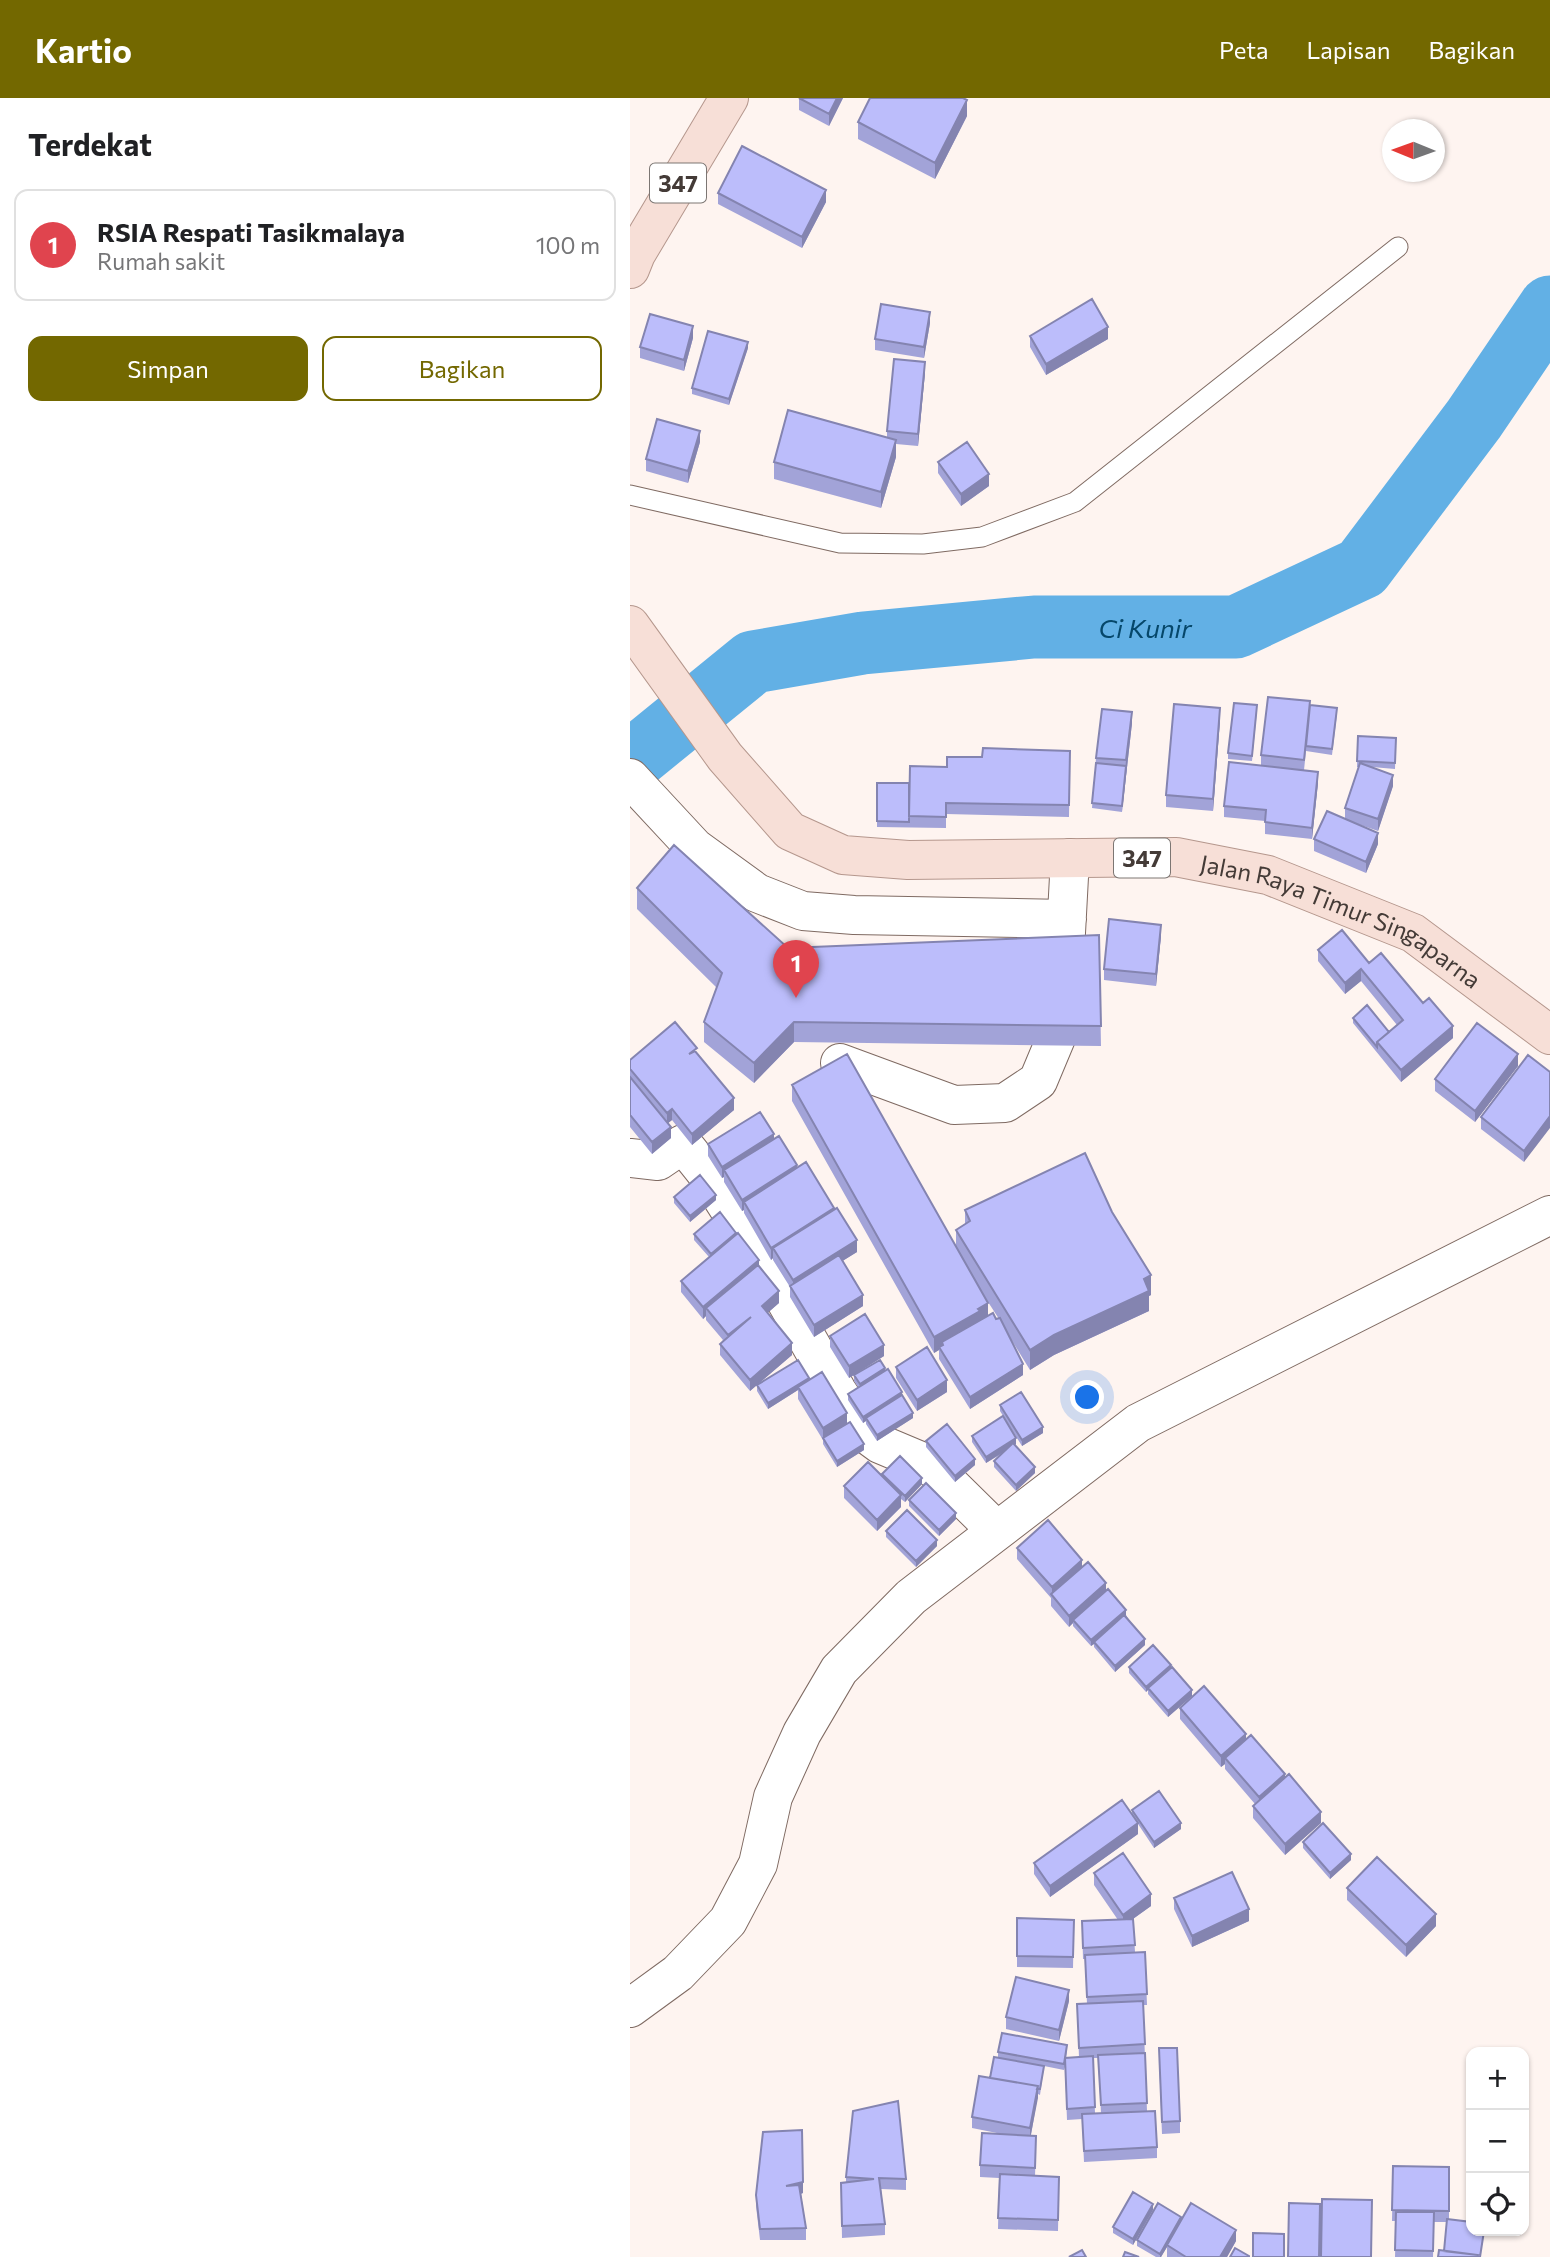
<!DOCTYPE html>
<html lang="id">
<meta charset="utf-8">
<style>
:root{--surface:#fff;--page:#f6f6f6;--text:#202124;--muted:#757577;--line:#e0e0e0;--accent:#736800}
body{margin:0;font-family:Commissioner,sans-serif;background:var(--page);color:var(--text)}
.controls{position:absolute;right:21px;bottom:21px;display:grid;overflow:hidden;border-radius:14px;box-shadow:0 2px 5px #0004}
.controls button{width:63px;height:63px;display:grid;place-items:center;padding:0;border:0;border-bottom:2px solid var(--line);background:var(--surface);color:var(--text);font:35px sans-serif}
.compass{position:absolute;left:752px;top:21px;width:63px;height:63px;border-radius:50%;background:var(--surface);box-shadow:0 2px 5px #0004;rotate:271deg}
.you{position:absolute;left:458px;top:1300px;width:24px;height:24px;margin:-18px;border:5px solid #fff;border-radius:50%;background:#1a73e8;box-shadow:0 0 0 10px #1a73e833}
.badge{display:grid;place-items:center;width:46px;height:46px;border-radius:50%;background:var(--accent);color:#fff;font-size:23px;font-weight:700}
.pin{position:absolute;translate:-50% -58px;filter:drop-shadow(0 2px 4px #0008)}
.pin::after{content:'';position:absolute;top:37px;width:24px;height:21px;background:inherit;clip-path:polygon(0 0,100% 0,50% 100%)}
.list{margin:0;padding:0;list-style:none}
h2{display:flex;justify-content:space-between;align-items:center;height:91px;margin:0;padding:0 28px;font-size:30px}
h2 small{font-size:23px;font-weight:400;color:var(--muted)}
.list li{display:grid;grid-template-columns:46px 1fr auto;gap:21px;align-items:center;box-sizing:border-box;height:112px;margin:0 14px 14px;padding:0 14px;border:2px solid var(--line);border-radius:14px}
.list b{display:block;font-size:26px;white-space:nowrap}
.list p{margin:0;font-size:23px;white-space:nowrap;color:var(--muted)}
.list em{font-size:23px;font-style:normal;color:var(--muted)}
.actions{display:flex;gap:14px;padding:21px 28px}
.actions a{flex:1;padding:16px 0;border:2px solid var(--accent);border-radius:14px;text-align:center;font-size:24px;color:var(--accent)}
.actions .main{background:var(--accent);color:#fff}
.icon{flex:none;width:38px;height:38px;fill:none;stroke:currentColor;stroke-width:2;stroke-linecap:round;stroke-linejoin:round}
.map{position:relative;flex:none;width:920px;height:2159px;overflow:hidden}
header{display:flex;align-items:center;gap:42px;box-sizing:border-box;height:98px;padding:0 35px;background:var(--accent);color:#fff}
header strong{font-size:33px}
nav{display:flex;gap:38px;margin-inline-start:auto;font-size:24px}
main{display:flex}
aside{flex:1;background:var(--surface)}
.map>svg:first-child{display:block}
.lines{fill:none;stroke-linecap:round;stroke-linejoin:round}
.river{stroke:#62b0e5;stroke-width:63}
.lane-casing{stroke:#7f6a62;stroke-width:21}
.street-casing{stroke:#7f6a62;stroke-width:40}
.primary-casing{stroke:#b5978d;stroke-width:40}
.lane{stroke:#fff;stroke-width:19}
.street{stroke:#fff;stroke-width:38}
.primary{stroke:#f7dfd7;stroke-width:38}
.wall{fill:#a2a3d8;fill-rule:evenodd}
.shaded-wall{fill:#8484b0}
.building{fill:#bcbdfb;stroke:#8484b0;stroke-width:2}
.labels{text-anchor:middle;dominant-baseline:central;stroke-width:6;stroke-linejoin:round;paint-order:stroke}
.shield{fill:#fff;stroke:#7c7673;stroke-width:2}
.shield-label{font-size:23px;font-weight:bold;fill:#443b37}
.street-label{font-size:24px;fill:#443b37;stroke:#fff}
.water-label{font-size:26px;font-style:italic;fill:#06476a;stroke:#fff}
</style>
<header>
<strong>Kartio</strong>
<nav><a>Peta</a><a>Lapisan</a><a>Bagikan</a></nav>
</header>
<main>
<aside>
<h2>Terdekat<small></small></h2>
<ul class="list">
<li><span class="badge" style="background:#e0444e">1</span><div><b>RSIA Respati Tasikmalaya</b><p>Rumah sakit</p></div><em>100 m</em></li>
</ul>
<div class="actions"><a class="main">Simpan</a><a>Bagikan</a></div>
</aside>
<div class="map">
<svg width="920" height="2159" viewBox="0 0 920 2159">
<rect width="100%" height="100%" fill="#fef4f0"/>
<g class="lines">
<path class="river" id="s1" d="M0 664 123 564 233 545 404 529H606L732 470 844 321 920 209"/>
<defs>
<path id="lane" d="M0 397 210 445 293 446 352 439 445 404 768 149"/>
<path id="street" d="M0 680 65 750 127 795 173 813 224 817 437 821
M210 965 324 1007 375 1005 408 983 431 928 440 760
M0 1060 28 1063 53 1046 77 1076 145 1184 207 1293 235 1335 250 1346 300 1367 366 1432
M0 1910 48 1875 98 1823 128 1766 143 1699 172 1635 209 1572 281 1499 508 1325 920 1117"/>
<g id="primary">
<path d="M0 171 6 156 99 0"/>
<path id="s2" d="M0 527 95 659 160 733 213 757 278 762 546 759 638 777 783 835 920 937"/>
</g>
</defs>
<use href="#lane" class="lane-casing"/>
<use href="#street" class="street-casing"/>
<use href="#primary" class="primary-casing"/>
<use href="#lane" class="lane"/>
<use href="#street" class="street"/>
<use href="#primary" class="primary"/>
</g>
<path class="wall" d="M169 0H213L199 28 169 12Z
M337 18 305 81 228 41V24Z
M88 95 196 104 172 150 88 106Z
M300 225 294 260 245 252V241Z
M400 238 478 241 416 277 400 249Z
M63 240 54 273 10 260V249Z
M118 250 99 307 62 296V290Z
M295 275 288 348 266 346V359L251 410 144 381V364L257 340V333Z
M70 344 58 385 16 373V361Z
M308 364 359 388 331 408 308 375Z
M680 608 707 616 702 657 676 653 674 672 688 685 682 741 635 736V723L594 719V708L631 668V657Z
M627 613 622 663 598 661V655Z
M590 622 583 713 536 709V697Z
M502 625 492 714 462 710 466 660Z
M728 638 766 640 765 671 742 669 763 688 748 733 719 723 748 746 736 775 684 753V741L715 721V710L729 669H727Z
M440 653 439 719 316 716V730L247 729V685H279L317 669 352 659Z
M7 790 158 850 469 837 471 948 164 944 124 985 74 944V924L87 890 7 811Z
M531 838 526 888 474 882V871Z
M688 852 739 865 823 940 771 984 723 925V920L759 934 767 927 731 883 715 896 688 863Z
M67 956 104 1012 62 1047 42 1022 38 1025 41 1040 22 1056 0 1029V962Z
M898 957 894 1064 851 1031V1019Z
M888 968 845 1024 805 993V981Z
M162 987 326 1148V1132L335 1126V1112L521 1197 519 1198V1213L424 1257 400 1272 376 1233 393 1277 340 1311 309 1261V1252L304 1255 162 1003ZM351 1193 369 1221H366L358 1218Z
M144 1042 167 1070 204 1112 227 1154 212 1163 233 1208 184 1239 160 1199V1189L143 1162V1160L141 1162 114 1115V1112L112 1113 94 1084V1079L92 1080 78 1058V1046Z
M44 1099 86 1102 60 1124 44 1105Z
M64 1136 129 1170 149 1205 137 1215 162 1257 120 1293 90 1257V1246L93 1242 76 1222V1218L73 1221 51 1194V1183L79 1159 64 1142Z
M200 1238 254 1258 219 1280 200 1249Z
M266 1269 317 1294 287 1313 266 1280Z
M255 1273 272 1297 283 1320 247 1343 236 1326V1323L233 1325 218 1302V1296L228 1289 224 1283V1277Z
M179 1282 217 1326 234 1352 207 1369 193 1346V1342L168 1301V1292L138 1311 127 1293V1287Z
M370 1307 413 1335 392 1348 370 1313Z
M342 1338 386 1346 385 1347 405 1375 386 1393 364 1369V1363L373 1355 356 1365 342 1344Z
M296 1343 345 1367 325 1384 296 1349Z
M252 1376 292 1386 275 1404 271 1401V1409L247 1433 214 1400V1388L252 1378Z
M279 1402 326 1421 309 1438 279 1408Z
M256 1433 307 1448 286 1469 256 1439Z
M387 1450 452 1468 476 1493 496 1517 515 1547 485 1574 464 1549V1546L461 1548 443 1528V1525L439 1529 421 1508V1500L387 1461Z
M499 1569 541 1570 562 1598 538 1619 518 1596V1592L516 1594 499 1575Z
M550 1610 616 1641 655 1680 691 1725 655 1757 623 1720V1708L625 1706 595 1671V1666L591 1669 550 1621Z
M502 1712 551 1731 524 1750 508 1726V1736L420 1799 404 1776V1765L502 1716Z
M673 1744 721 1762 700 1781 673 1750Z
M464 1775 521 1808 503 1821 505 1854H515L517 1907H513L517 2013 527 2049V2060L454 2064 452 2021 437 2022 435 1969 434 1972 414 1968 410 1997 408 1996 401 2037 406 2049 405 2078 429 2079 428 2133 368 2131 369 2080 350 2079V2067L372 2036 342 2030V2019L360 1980 368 1960V1954L437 1953 436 1960 449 1959 447 1906H457L455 1861H453L452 1823 488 1822 464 1787ZM463 1960H468L471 2015H465Z
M717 1790 806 1828 776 1859 717 1802Z
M544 1800 619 1823 562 1849 544 1811Z
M387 1820 444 1822 443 1870 387 1869Z
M439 1903 429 1943 376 1931V1919Z
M529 1962 550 2023V2035L532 2036Z
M763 2068 819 2069V2121L814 2153 817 2124H804L803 2159H765L766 2123H762Z
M216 2079 276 2081V2092L251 2091 255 2126V2137L212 2140 211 2085 216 2084Z
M173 2095 171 2096 176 2130V2142H130L126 2108V2097Z
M523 2112 503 2147 483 2135V2129Z
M551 2123 606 2143 597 2159H537V2149L531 2159H526L507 2148V2142Z"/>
<path class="shaded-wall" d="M207 0H213L199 28V16Z
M337 2V18L305 81V65Z
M196 92V104L172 150V139Z
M300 214V225L294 260V249Z
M63 228V240L54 273V262Z
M478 229V241L416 277V266Z
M118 244V250L99 307V301Z
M295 264V275L288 348V336Z
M70 333V344L58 385V373Z
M266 342V359L251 410V394Z
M359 376V388L331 408V396Z
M590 610V622L583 713V701Z
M502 614V625L492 714 496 662Z
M688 674V685L682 741V730Z
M763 677V688L748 733V721Z
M748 735V746L736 775V764Z
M531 827V838L526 888V876Z
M731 871V883L715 896V885Z
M164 924V944L124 985V965Z
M823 928V940L771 984V972Z
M888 956V968L845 1024V1013Z
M104 1000V1012L62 1047V1036Z
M42 1011V1022L37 1026V1015Z
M920 1018V1030L894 1064V1053Z
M41 1029V1040L22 1056V1044Z
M144 1036V1047L94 1072V1079L92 1080V1069Z
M167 1067V1079L114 1104V1112L112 1113V1102Z
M86 1097V1102L60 1124V1118Z
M204 1110V1122L143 1150V1160L141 1162V1150Z
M227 1142V1154L163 1194V1182Z
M129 1162V1173L76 1210V1218L73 1221V1209Z
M521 1177V1197L519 1198V1213L424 1257 400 1272V1252Z
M149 1193V1205L132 1220V1208Z
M233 1197V1208L184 1239V1227Z
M358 1205V1221L313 1247 312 1244V1251L309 1249V1252L304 1255V1239Z
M162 1245V1257L120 1293V1282Z
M254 1247V1258L219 1280V1268Z
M393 1266V1277L340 1311V1299Z
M255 1270V1276L230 1291V1286Z
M179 1280V1285L168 1289V1292L138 1311V1305Z
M317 1282V1294L287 1313V1302Z
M272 1294V1300L236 1320V1323L233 1325V1319Z
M217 1315V1327L193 1342V1330Z
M283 1315V1320L247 1343V1337Z
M413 1329V1335L392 1348V1342Z
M386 1340V1346L356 1365V1359Z
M234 1346V1352L207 1369V1363Z
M345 1361V1367L325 1384V1378Z
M405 1369V1375L386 1393V1387Z
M292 1380V1386L275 1404V1398Z
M271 1397V1409L247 1433V1422Z
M326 1415V1421L309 1438V1432Z
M307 1442V1448L286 1469V1463Z
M452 1462V1473L422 1497V1489Z
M476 1485V1496L443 1522V1525L439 1529V1518Z
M496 1512V1517L465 1545 464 1544V1546L461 1548V1542Z
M515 1541V1547L485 1574V1568Z
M541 1567V1573L518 1590V1592L516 1594V1589Z
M562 1592V1598L538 1619V1613Z
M616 1636V1647L595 1660V1666L591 1669V1658Z
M655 1676V1687L629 1711V1699Z
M691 1714V1725L655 1757V1746Z
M508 1725V1736L420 1799V1788Z
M551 1725V1731L524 1750V1744Z
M721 1756V1762L700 1781V1775Z
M521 1796V1808L493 1828V1817Z
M619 1811V1823L562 1849V1838Z
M806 1816V1828L776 1859V1847Z
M439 1892V1903L429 1943V1932Z
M408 1988V2000L400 2041V2030Z
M173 2084V2095L156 2100V2088Z
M523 2106V2112L503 2147V2141Z
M551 2119V2125L537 2147V2149L531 2159H530V2156Z
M606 2132V2143L597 2159H590Z"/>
<path class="building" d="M169 0H207L199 16Z
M240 0H333L337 2 305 65 228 24Z
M112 48 196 92 172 139 88 95Z
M462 201 478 229 416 266 400 238Z
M251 206 300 214 294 249 245 241Z
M20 216 63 228 54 262 10 249Z
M78 233 118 244 99 301 62 290Z
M264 261 295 264 288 336 257 333Z
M158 312 266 342 251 394 144 364Z
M27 321 70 333 58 373 16 361Z
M337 344 359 376 331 396 308 364Z
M638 599 680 603 674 662 631 657Z
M604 605 627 607 622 658 598 655Z
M544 606 590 610 583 701 536 697Z
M680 607 707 610 702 651 676 648Z
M472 611 502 614 496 662 466 660Z
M728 638 766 640 765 665 727 663Z
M353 650 440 653 439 707 316 705V719L279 718 280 668 317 669V659H352Z
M599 664 688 674 682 730 635 724 636 712 594 708Z
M466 665 496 668 492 708 462 705Z
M730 665 763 677 748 721 715 710Z
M247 685H279V724L247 723Z
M697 713 748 735 736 764 684 741Z
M44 747 158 850 469 837 471 928 164 924 124 965 74 924 92 875 7 790Z
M479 821 531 827 526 876 474 871Z
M712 832 739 865 751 855 793 905 799 900 823 928 771 972 747 944 773 922 731 871 715 885 688 852Z
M737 907 759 934 747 944V949L723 920Z
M45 924 67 950 59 956 65 953 104 1000 62 1036 42 1011 37 1015 0 971V962Z
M847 925 888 956 845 1013 805 981Z
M217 956 358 1205 348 1211 350 1213 304 1239 162 987Z
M898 957 920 974V1018L894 1053 851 1019Z
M0 979 41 1029 22 1044 0 1017Z
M130 1014 144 1036 92 1069 78 1046Z
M149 1038 167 1067 112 1102 94 1072Z
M455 1055 482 1114 521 1177 514 1181 519 1193 424 1237 400 1252 326 1132 340 1123 335 1112Z
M176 1064 204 1110 141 1150 114 1104Z
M70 1077 86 1097 60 1118 44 1099Z
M207 1110 227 1142 163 1182 143 1150Z
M90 1114 106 1135 81 1156 64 1136Z
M108 1135 129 1162 73 1209 51 1183Z
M209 1157 233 1197 184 1227 160 1188Z
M128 1167 149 1193 132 1208 162 1245 120 1282 90 1246 121 1219 98 1237 76 1210Z
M363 1215 366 1221 370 1220 393 1266 340 1299 309 1249 313 1247 312 1244Z
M235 1216 254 1247 219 1268 200 1238Z
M297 1249 317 1282 287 1302 266 1269Z
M168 1262 179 1280 138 1305 127 1287Z
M250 1262 255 1270 230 1286 224 1277Z
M258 1271 272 1294 233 1319 218 1296Z
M192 1274 217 1315 193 1330 168 1289Z
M391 1294 413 1329 392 1342 370 1307Z
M272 1297 283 1315 247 1337 236 1320Z
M373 1318 386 1340 356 1359 342 1338Z
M220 1324 234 1346 207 1363 193 1340Z
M317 1326 345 1361 325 1378 296 1343Z
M383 1345 405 1369 386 1387 364 1363Z
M270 1358 292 1380 275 1398 252 1376Z
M238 1364 271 1397 247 1422 214 1388Z
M296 1385 326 1415 309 1432 279 1402Z
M277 1412 307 1442 286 1463 256 1433Z
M418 1422 452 1462 422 1489 387 1450Z
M458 1464 476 1485 439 1518 421 1496Z
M478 1491 496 1512 461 1542 443 1522Z
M494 1517 515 1541 485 1568 464 1544Z
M523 1547 541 1567 516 1589 499 1569Z
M542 1569 562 1592 538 1613 518 1590Z
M574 1588 616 1636 591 1658 550 1610Z
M621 1637 655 1676 629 1699 595 1660Z
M659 1676 691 1714 655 1746 623 1708Z
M529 1693 551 1725 524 1744 502 1712Z
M492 1702 508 1725 420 1788 404 1765Z
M693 1725 721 1756 700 1775 673 1744Z
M493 1755 521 1796 493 1817 464 1775Z
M747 1759 806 1816 776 1847 717 1790Z
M602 1774 619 1811 562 1838 544 1800Z
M387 1820 444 1822 443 1859 387 1858Z
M503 1821 505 1847 453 1850 452 1823Z
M515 1854 517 1896 457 1899 455 1857Z
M386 1879 439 1892 429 1932 376 1919Z
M513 1903 515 1946 449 1950 447 1906Z
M372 1935 437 1947 434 1966 368 1954Z
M529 1950H547L550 2023 532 2024Z
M515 1955 517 2005 471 2007 468 1957Z
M463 1958 465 2009 437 2011 435 1960Z
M364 1959 414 1968 410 1991H407L408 1988 360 1980Z
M349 1978 408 1988 400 2030 342 2019Z
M268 2003 276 2081 249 2080 255 2126 212 2128 211 2085 244 2081 216 2079 223 2013Z
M525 2013 527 2049 454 2053 452 2016Z
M172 2032 173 2084 156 2088 169 2087 176 2130 130 2131 126 2097 133 2034Z
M352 2035 406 2038 405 2070 350 2067Z
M763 2068 819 2069V2113L762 2112Z
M370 2076 429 2079 428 2122 368 2120Z
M503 2094 523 2106 503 2141 483 2129Z
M692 2101 742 2102 741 2159H691Z
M528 2105 551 2119 530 2156 507 2142Z
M561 2105 606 2132 590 2159H556L537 2147Z
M659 2105 690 2106 689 2159H658Z
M766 2114H804L803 2153 765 2152Z
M817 2121 841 2124V2133H854L850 2159H847L848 2157 814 2153Z
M623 2135 654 2136V2159H623Z
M605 2150 619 2158V2159H600Z
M452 2152 456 2159H439Z
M809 2152 848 2157 847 2159H808Z
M495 2154 509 2159H493Z"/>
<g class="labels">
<g class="shield">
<rect x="20" y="65.5" width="56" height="39" rx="5"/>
<rect x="484" y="740.5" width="56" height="39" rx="5"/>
</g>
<g class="shield-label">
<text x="48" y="85">347</text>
<text x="512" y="760">347</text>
</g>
<g class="street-label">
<text stroke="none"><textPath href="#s2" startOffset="831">Jalan Raya Timur Singaparna</textPath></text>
</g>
<g class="water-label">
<text stroke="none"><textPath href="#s1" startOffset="553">Ci Kunir</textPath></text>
</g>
</g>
</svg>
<div class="controls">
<button>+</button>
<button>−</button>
<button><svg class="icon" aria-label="locate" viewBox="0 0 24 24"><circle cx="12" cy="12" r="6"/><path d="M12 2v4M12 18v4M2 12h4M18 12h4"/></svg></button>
</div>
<svg class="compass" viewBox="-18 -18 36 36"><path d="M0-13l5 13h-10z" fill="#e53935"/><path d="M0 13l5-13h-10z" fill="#757577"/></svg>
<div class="you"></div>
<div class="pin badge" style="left:166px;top:900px;background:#e0444e">1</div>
</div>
</main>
